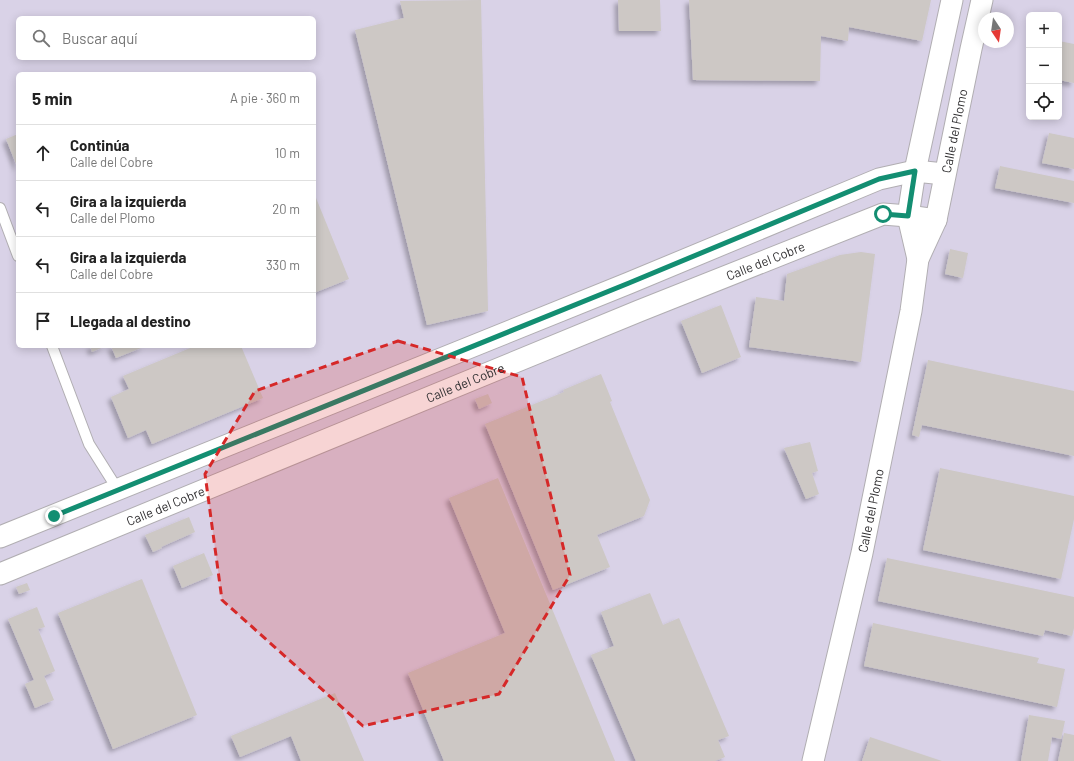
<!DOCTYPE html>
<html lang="es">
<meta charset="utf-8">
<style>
:root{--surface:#fff;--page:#f6f6f6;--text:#222;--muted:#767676;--line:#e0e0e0}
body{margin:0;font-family:Barlow,sans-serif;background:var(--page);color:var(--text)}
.controls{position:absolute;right:12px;top:12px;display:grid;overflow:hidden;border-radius:6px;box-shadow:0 2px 10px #0003}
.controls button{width:36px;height:36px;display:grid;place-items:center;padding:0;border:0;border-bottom:1px solid var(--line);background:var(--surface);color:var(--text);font:20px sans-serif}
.compass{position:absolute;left:978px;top:12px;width:36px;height:36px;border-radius:50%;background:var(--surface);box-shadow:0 2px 10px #0003;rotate:167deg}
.stop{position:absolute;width:12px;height:12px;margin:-9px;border:3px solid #138e72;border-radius:50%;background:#fff}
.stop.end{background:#138e72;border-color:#fff;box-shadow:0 1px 4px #0008}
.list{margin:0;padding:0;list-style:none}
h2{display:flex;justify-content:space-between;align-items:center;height:52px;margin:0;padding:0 16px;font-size:17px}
h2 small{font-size:13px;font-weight:400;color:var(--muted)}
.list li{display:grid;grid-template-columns:26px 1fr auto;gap:12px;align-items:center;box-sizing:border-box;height:56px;padding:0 16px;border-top:1px solid var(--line)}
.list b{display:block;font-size:15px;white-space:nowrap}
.list p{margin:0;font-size:13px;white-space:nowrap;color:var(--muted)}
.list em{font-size:13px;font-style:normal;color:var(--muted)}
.icon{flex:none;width:22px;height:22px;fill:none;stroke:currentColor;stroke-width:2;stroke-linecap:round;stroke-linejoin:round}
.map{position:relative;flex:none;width:1074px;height:761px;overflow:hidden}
.search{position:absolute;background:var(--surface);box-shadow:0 2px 10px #0003;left:16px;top:16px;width:300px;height:44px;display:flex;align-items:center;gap:10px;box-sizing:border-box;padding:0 14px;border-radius:6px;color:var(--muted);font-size:15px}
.panel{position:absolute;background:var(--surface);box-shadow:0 2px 10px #0003;left:16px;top:72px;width:300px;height:276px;border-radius:6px}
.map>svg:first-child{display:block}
.industrial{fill:#d9d2e7;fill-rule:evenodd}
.building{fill:#cdc8c5;filter:url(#shadow)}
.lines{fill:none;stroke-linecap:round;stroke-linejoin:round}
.service-casing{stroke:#b1aeb2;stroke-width:12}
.minor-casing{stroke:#b1aeb2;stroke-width:23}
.service{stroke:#fff;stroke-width:10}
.minor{stroke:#fff;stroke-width:21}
.route{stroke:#138e72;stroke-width:5}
.marked{fill:#d62828;fill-opacity:0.2;stroke:#d62828;stroke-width:3;stroke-dasharray:8 5;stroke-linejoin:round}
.labels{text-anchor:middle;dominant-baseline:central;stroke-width:3;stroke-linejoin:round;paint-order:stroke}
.street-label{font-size:13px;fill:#302f31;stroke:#efecf0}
</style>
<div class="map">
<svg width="1074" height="761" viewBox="0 0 1074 761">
<defs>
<filter id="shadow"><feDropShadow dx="-3.5" dy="3.5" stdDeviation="2" flood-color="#0004"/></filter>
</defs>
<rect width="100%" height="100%" fill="#e2dee3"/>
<path class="industrial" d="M0 0H1074V761H0ZM1029 15H1059V117H1029ZM18 18H314V58H18ZM984 18H1008V42H984ZM18 74H314V346H18Z"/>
<path class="building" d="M481 0 488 311 427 325 355 30 404 18 400 1Z
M618 0H660L661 31H619Z
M689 0H931L922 41 849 27 848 41 821 36 820 81 693 80Z
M1059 41 1074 44V83L1059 80Z
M1049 133 1074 138V169L1042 163Z
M18 134V169L6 139Z
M1000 166 1074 181V203L995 188Z
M314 193 349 279 314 293Z
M950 249 968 253 963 278 945 274Z
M861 252 875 254 861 362 749 347 756 297 784 301 787 274 840 255Z
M721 305 741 357 702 373 681 321Z
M90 346H106L92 352Z
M111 346H146L116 358Z
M195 346H241L263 398 152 444 146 430 128 438 111 397 129 389 123 376Z
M928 360 1074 391V456L922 425 919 437 912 435Z
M601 374 612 401 610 402 650 500 644 516 597 535 610 567 553 590 485 424 564 392 563 390Z
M488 394 492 403 479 409 475 399Z
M810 442 818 471 812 473 819 494 806 499 784 448Z
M940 468 1074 496V519L1061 579 923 550Z
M498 478 615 761H444L408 673 505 633 449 498Z
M189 517 195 532 161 547 162 548 153 552 145 535Z
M204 553 213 575 182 588 173 566Z
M887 558 1074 597V628L1072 636 1045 630 1043 636 878 601Z
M142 579 197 715 113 749 58 613Z
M27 583 30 590 19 594 16 587Z
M650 593 663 625 679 618 729 736 718 740 725 757 715 761H636L591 655 614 646 601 612Z
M37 607 45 627 38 629 55 671 44 676 54 700 35 708 25 684 34 680 8 619Z
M873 623 1039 658 1037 663 1065 669 1057 707 864 666Z
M335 693 364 761H301L291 736 240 757 231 736Z
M1029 715 1065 721 1061 739 1052 737 1048 761H1021Z
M1064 733 1074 735V761H1058Z
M870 737 942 761H862Z"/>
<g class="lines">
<defs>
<path id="service" d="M0 208 18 256
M52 346 89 444 118 490"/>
<g id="minor">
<path d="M918 259 908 216 915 171 952 0"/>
<path d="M0 537 629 283 879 179 915 171 944 174"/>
<path id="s1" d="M0 574 639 311 883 214 908 216 936 220"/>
<path id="s2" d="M813 761 862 553 911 311 918 259 936 220 971 49 982 0"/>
</g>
</defs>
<use href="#service" class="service-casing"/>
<use href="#minor" class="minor-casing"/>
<use href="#service" class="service"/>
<use href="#minor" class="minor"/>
</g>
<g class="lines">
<path class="route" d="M54 516 629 283 879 179 915 171 908 216 883 214"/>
</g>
<path class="marked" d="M398 341 522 377 570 575 499 694 363 726 222 600 205 474 255 391Z"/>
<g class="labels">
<g class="street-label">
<text stroke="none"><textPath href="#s2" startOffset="647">Calle del Plomo</textPath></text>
<text stroke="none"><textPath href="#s1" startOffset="827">Calle del Cobre</textPath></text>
<text stroke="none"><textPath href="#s1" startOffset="503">Calle del Cobre</textPath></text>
<text stroke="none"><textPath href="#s1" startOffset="179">Calle del Cobre</textPath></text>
<text stroke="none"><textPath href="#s2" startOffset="257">Calle del Plomo</textPath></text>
</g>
</g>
</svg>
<div class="controls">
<button>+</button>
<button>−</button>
<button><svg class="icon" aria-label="locate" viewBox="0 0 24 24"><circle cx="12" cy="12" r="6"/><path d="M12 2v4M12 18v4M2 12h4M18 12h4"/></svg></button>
</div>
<svg class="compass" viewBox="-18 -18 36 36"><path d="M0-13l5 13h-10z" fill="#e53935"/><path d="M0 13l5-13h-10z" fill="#767676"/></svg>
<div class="stop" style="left:883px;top:214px"></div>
<div class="stop end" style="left:54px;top:516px"></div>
<div class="search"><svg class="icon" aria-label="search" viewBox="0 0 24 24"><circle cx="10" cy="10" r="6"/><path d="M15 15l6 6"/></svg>Buscar aquí</div>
<section class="panel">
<h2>5 min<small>A pie · 360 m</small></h2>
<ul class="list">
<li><svg class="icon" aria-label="ahead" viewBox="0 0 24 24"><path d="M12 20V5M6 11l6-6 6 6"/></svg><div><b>Continúa</b><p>Calle del Cobre</p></div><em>10 m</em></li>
<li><svg class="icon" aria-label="left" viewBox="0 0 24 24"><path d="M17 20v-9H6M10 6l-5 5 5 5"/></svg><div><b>Gira a la izquierda</b><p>Calle del Plomo</p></div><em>20 m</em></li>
<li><svg class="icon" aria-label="left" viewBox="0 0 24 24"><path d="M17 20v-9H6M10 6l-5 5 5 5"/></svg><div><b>Gira a la izquierda</b><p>Calle del Cobre</p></div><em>330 m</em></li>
<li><svg class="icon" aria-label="arrive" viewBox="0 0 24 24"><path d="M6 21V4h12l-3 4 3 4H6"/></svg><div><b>Llegada al destino</b></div></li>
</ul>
</section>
</div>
